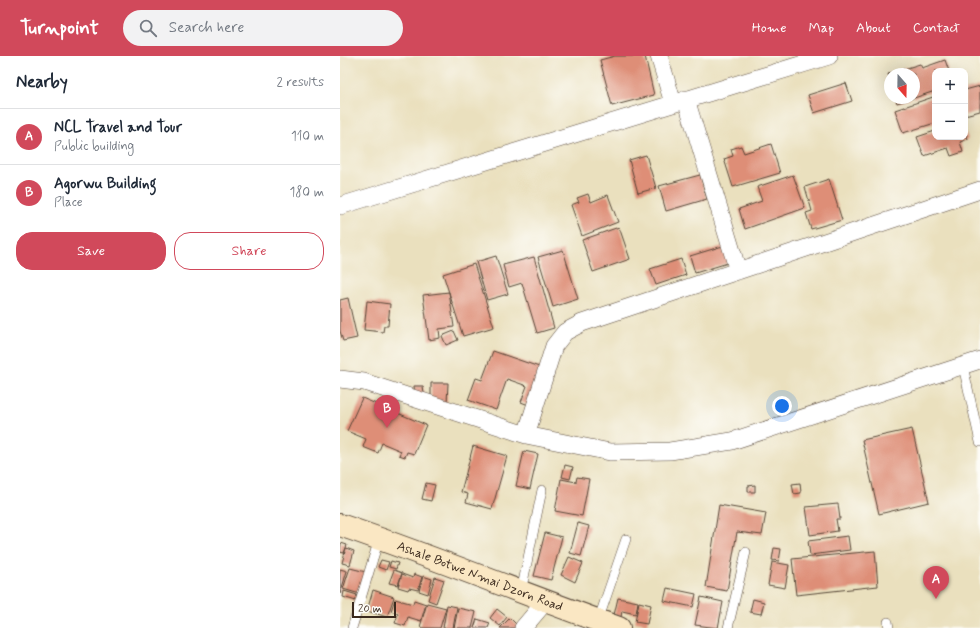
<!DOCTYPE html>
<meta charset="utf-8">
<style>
:root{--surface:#fff;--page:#f2f2f3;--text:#1f2937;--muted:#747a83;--line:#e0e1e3;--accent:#d1495b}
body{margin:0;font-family:Mynerve,sans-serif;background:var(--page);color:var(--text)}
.controls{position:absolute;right:12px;top:12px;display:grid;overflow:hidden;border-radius:8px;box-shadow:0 4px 16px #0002}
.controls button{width:36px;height:36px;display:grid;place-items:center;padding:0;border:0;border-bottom:1px solid var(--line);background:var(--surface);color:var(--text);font:20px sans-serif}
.compass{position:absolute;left:544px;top:12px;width:36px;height:36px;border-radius:50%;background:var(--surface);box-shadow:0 4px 16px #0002;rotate:160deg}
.scale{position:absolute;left:12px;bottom:10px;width:44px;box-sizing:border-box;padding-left:4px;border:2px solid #3b2a1e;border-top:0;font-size:11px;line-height:14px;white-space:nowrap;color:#3b2a1e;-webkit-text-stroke:3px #fdfcf7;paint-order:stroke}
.you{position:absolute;left:442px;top:350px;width:14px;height:14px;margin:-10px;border:3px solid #fff;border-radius:50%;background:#1a73e8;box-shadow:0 0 0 6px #1a73e833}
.badge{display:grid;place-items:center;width:26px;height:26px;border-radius:50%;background:var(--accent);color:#fff;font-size:13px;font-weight:700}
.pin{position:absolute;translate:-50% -33px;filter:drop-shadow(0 1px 2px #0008)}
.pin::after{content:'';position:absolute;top:21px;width:14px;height:12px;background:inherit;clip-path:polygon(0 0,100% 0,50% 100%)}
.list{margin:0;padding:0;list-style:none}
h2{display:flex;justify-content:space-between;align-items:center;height:52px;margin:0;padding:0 16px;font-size:17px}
h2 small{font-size:13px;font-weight:400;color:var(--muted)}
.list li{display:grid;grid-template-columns:26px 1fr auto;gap:12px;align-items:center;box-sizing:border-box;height:56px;padding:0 16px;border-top:1px solid var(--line)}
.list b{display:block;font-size:15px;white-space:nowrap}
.list p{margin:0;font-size:13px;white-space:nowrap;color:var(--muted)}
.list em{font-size:13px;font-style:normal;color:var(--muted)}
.actions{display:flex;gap:8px;padding:12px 16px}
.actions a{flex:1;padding:9px 0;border:1px solid var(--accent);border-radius:16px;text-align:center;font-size:14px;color:var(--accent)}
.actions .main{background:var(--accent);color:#fff}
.icon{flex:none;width:22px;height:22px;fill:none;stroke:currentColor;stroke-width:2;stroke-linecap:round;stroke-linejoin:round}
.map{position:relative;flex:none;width:640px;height:572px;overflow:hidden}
header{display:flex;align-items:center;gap:24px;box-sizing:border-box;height:56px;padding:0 20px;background:var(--accent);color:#fff}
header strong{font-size:19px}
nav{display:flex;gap:22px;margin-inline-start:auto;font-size:14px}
.search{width:280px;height:36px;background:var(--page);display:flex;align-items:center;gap:10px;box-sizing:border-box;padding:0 14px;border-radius:22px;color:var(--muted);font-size:15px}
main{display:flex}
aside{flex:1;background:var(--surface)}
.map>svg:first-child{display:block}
.building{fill:#de8e77}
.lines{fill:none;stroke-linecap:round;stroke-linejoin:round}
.service-casing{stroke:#554536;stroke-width:10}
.minor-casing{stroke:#554536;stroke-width:18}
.secondary-casing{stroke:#554536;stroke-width:24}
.service{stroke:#fff;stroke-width:9}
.minor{stroke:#fff;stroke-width:17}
.secondary{stroke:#fae7c3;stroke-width:22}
.labels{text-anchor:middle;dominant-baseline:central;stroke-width:3.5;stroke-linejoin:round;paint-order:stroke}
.street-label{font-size:13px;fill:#3b2a1e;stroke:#fdfcf7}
</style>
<header>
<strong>Turnpoint</strong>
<div class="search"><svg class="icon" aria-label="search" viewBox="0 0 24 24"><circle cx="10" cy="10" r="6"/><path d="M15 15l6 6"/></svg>Search here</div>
<nav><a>Home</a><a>Map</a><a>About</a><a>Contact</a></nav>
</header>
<main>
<aside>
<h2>Nearby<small>2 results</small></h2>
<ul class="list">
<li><span class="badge">A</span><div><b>NCL Travel and Tour</b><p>Public building</p></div><em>110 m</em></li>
<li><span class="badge">B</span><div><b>Agorwu Building</b><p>Place</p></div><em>180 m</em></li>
</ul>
<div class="actions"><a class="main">Save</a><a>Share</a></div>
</aside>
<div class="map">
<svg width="640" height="572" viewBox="0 0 640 572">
<rect width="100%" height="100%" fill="#fdfcf7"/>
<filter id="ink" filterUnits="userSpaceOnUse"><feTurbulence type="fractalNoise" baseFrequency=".025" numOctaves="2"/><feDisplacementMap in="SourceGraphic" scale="8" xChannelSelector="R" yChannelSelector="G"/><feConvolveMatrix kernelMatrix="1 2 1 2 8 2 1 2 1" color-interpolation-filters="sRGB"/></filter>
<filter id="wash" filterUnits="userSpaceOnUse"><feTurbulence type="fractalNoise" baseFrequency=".012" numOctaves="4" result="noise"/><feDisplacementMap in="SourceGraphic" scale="16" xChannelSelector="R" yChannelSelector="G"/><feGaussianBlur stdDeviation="0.9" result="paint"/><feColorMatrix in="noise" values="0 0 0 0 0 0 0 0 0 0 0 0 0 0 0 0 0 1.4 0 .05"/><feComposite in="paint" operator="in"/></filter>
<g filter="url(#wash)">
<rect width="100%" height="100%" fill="#eae0be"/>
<g id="blocks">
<path class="building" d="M275 0H305L314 39 272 50 260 4Z
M605 4 609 15H595V35L574 42V18H550V25L548 18 580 8 582 12Z
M506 27 512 45 474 57 468 39Z
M640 30V55L625 59V34Z
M593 41 595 47V67L563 77 555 54Z
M555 42H573L557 47Z
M595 75V81H625V75L628 83 620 86 623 96 611 100 608 92 584 100 577 81Z
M431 88 440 117 393 131 384 103 393 100 391 93 401 90 404 97Z
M306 99 316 132 298 137 289 104Z
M360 119 367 143 326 155 319 130Z
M453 119 465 152 405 173 399 153 422 145 417 131Z
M489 123 502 164 471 173 466 157 472 155 465 131Z
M248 138 251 146 268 139 278 166 242 180 231 149 239 146 237 142Z
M279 171 290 203 253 216 242 184Z
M386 189 391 206 355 217 350 200Z
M223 194 238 243 213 251 198 201Z
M156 200 168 238 147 244 136 206Z
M194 201 214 272 197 277 182 227 169 231 163 209Z
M341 203 346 219 316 229 310 213Z
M134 208 154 271 123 280 103 218Z
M109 236 114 271 99 273 100 282 89 284 83 239Z
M8 242 17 282 3 285 0 275V244Z
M27 245 50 248 48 270H44L43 276 24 274Z
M114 275 118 284 106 289 102 280Z
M153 295 205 313 191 350 181 346 187 330 167 323 156 354 128 344 136 322 142 324Z
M91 327H108L107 347 91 346Z
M74 330H83L84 338 75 339Z
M22 342 86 369 74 398 67 396 65 401 59 399 61 395 42 387 38 397 23 391 26 383 7 375Z
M572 373 589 446 539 458 522 384Z
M133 390 167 400 152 453 126 446 128 438 121 436Z
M184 395 198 398 190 433 176 430Z
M225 409 233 411 230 423 222 421Z
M237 421 249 423 242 460 215 455 221 423 236 426Z
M86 427 95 429 91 445 82 443Z
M460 427 461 437 454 438 452 428Z
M415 429V436H408V430Z
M498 448 500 463H496L498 475 470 479 466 451Z
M379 449 426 457 422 479 397 476 387 535 366 531Z
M238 467 249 470 241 500 230 497Z
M205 477 222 481 211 524 194 520Z
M508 480 510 494 470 499 468 485Z
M1 487 7 489 4 497 0 496Z
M6 492 14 495 10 509 2 507Z
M434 492 441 493 439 505 432 504Z
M535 495 538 530 456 539 452 503Z
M229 501 243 507 235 526 221 519Z
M41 504 49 506 46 514 38 511Z
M51 505 58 507 56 513 49 511Z
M432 506 449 509 445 532 428 529Z
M10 512 26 516 20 538 3 533Z
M0 513 7 515 0 538Z
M54 514 62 517 58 529 49 527Z
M62 518 73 522 74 518 82 521 78 534 69 532 68 534 58 531Z
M83 520 92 523 88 538 79 535Z
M95 521 104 524 96 547 88 544Z
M327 532 356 538 353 551 324 545Z
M33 534 54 541 47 561 27 555Z
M4 535 17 539 16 545 3 541Z
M361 541 383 546 378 572 355 569Z
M278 542 298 546 296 558 282 555 281 561 274 559Z
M55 543 73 548 74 544 86 548 81 565 68 561 65 570 55 567 58 558 51 555Z
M413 543 424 546 421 558 410 556Z
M299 546 311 549 307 568 295 566Z
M87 547 106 552 100 572H84L80 571Z
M107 549 117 551 113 572H103Z
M118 552 136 556 132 572H114Z
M157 553 167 561 160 570 150 562Z
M170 562 178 570 176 572H160Z
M137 563 150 567 148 572H134Z"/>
</g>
</g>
<g filter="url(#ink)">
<use href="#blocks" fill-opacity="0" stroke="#554536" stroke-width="1"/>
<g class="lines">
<defs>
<path id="service" d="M623 310 640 386
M181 536 202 434
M258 565 286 483
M548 566 549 572
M12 572 39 483
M388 572 406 496"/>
<path id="minor" d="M319 0 333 47
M346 43 398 215
M0 150 489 0
M0 323 24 326 186 379 270 396 330 395 392 385 640 304
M186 379 214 290 225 276 242 267 640 134
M183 572 205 546"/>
<g id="secondary">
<path id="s1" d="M0 469C94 501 186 539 279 572"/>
</g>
</defs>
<use href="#service" class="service-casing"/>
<use href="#minor" class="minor-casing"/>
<use href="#secondary" class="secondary-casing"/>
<use href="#service" class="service"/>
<use href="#minor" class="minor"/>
<use href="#secondary" class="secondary"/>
</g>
</g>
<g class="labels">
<g class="street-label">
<text stroke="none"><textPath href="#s1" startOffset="149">Ashale Botwe Nmai Dzorn Road</textPath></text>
</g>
</g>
</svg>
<div class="controls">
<button>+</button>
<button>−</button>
</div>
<svg class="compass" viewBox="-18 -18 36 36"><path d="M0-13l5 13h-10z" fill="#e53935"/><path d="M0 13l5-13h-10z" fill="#747a83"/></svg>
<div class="scale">20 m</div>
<div class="you"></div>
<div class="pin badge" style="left:596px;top:543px">A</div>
<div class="pin badge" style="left:47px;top:372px">B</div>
</div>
</main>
